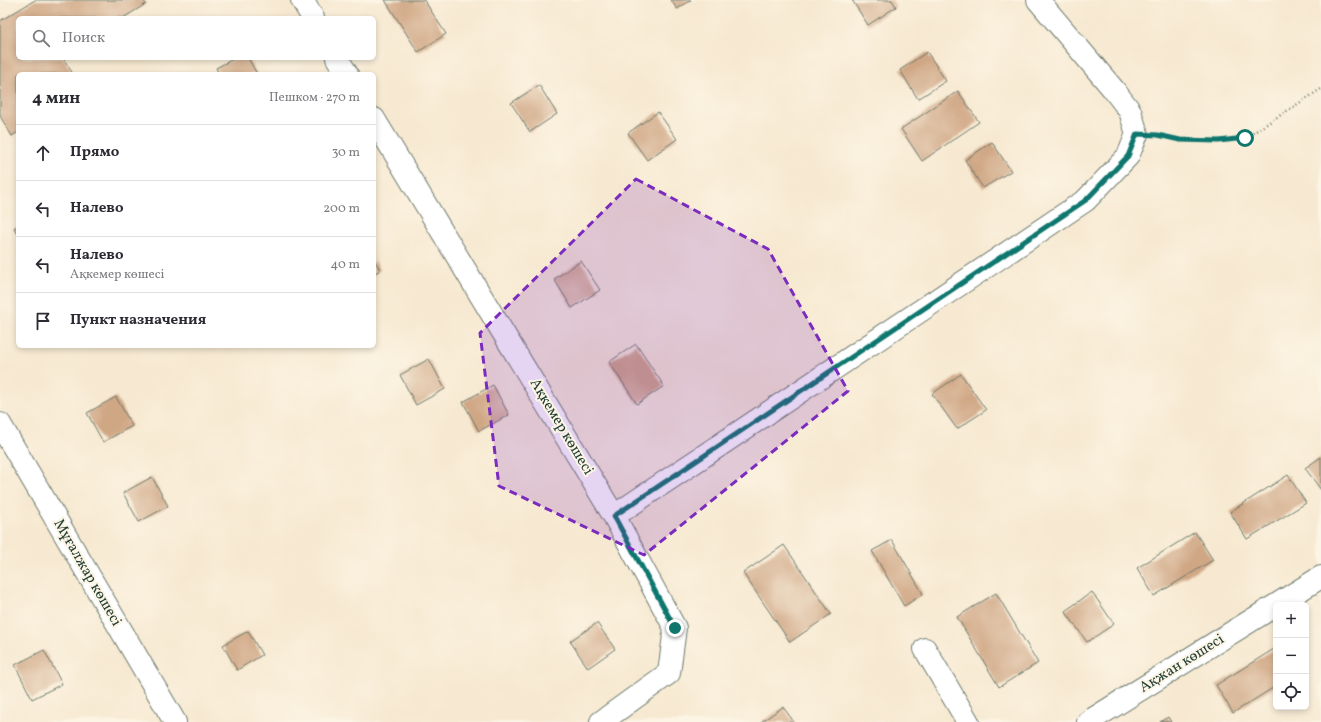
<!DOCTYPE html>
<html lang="ru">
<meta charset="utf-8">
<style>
:root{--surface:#fff;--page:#f7f7f7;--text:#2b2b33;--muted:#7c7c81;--line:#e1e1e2}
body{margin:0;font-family:Vollkorn,serif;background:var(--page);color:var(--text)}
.controls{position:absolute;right:12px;bottom:12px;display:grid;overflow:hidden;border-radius:6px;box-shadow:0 2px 6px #0003}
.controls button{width:36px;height:36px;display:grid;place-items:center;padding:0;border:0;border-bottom:1px solid var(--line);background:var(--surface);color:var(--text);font:20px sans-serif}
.stop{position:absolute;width:12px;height:12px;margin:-9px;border:3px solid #0f766e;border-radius:50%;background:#fff}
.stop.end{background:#0f766e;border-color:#fff;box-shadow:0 1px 4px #0008}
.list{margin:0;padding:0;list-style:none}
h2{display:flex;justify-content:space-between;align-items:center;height:52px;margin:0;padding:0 16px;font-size:17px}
h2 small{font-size:13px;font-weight:400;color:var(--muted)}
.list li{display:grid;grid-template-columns:26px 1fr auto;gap:12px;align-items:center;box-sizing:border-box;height:56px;padding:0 16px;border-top:1px solid var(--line)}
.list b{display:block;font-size:15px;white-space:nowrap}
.list p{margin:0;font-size:13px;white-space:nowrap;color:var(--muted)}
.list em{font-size:13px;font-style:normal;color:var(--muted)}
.icon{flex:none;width:22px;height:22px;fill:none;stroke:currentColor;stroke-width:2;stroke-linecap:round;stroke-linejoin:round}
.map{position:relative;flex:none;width:1321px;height:722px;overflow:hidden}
.search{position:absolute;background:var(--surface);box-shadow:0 2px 6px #0003;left:16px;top:16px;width:360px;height:44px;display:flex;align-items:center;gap:10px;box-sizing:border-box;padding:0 14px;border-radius:6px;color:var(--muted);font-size:15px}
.panel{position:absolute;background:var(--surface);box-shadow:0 2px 6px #0003;left:16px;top:72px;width:360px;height:276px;border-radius:6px}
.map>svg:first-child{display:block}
.building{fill:#d0a785}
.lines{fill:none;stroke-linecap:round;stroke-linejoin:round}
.street-casing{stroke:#6b796b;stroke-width:24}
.secondary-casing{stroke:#6b796b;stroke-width:24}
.path{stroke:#6b796b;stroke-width:2.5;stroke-dasharray:1 3;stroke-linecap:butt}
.street{stroke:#fff;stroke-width:22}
.secondary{stroke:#fff;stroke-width:22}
.route{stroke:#0f766e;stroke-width:5}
.marked{fill:#7b2cbf;fill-opacity:0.2;stroke:#7b2cbf;stroke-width:3;stroke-dasharray:8 5;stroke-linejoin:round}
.labels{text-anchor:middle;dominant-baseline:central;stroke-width:4;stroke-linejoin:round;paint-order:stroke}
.street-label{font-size:15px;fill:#1f3d34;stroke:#fcf5e5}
</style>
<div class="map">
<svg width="1321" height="722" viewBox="0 0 1321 722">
<rect width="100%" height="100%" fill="#fcf5e5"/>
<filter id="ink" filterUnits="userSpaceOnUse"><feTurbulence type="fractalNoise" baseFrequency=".025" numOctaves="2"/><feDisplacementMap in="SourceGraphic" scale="8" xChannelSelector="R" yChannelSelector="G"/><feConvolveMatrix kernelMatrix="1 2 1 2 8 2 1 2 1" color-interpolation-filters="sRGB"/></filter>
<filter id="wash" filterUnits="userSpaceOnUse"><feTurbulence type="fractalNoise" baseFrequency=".012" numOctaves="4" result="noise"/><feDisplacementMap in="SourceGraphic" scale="16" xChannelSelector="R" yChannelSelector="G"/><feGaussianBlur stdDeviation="0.9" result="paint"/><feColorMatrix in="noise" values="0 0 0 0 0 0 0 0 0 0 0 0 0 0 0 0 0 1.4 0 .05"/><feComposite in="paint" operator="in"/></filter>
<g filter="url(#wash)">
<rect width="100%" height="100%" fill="#f7e9d1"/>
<g id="blocks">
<path class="building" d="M35 0H143L146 4 123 18H18V58H63L73 74H18V132L12 136 0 116V21Z
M385 0H424L446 34 418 52Z
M671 0H691L677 9Z
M852 0H892L896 7 868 25Z
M927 52 946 81 918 99 900 70Z
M235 58H248L257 74H219L216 68Z
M539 85 557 114 530 132 511 103Z
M958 91 979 122 922 161 901 129Z
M658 112 677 139 647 160 628 133Z
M992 142 1011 171 983 188 965 160Z
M18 226V234L14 228Z
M374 259 380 270 374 274Z
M581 261 600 290 572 308 554 279Z
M636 344 664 386 637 404 609 362Z
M429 359 445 389 416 405 400 375Z
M961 374 986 410 957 429 932 394Z
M493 385 509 415 479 431 463 402Z
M116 397 132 426 103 442 87 413Z
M1321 457V490L1305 468Z
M1288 475 1306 503 1247 539 1230 512Z
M152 477 168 506 139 522 123 493Z
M1195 532 1213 560 1154 596 1137 568Z
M892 540 923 594 904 606 872 551Z
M784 545 831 614 790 642 743 573Z
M1092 592 1114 624 1087 642 1065 611Z
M996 593 1038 663 999 687 957 617Z
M597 623 615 649 588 668 570 641Z
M248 631 262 655 237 670 223 645Z
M1274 649 1276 652V686L1233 713 1216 685Z
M44 650 62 684 32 699 15 665Z
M783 707 794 722H761Z
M1168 717 1171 722H1160Z"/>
</g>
</g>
<g filter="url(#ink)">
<use href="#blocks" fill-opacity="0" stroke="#6b796b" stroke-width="1"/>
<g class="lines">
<defs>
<path id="street" d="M302 0 313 18
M337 58 347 74
M374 119 614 516 675 628 669 673 601 722
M614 516 1086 200 1128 156 1137 134 1130 111 1114 90 1038 0
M1276 605 1321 577
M925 649 968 722
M1088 722 1276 605"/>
<path id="secondary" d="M0 424 175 722"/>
</defs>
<use href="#street" class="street-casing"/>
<use href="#secondary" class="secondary-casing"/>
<path class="path" d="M1159 135 1180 140 1219 141 1245 138 1321 89"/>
<use href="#street" class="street"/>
<use href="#secondary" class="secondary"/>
</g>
</g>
<g class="lines" filter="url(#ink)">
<path class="route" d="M675 628 614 516 1086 200 1128 156 1137 134 1158 135 1180 140 1219 141 1245 138"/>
</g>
<path class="marked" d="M636 179 768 249 848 391 644 555 499 486 480 333Z"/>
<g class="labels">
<g class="street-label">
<text transform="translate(561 427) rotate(59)">Ақкемер көшесі</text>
<text transform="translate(87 573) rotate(60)">Мұғалжар көшесі</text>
<text transform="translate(1182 664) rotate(-32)">Ақжан көшесі</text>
</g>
</g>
</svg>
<div class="controls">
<button>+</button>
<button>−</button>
<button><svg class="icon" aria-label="locate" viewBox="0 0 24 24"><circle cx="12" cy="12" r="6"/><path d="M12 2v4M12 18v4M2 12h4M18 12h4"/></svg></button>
</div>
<div class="stop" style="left:1245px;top:138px"></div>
<div class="stop end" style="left:675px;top:628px"></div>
<div class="search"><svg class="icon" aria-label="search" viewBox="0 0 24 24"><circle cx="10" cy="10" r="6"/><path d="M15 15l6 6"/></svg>Поиск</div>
<section class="panel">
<h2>4 мин<small>Пешком · 270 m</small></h2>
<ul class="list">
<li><svg class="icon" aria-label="ahead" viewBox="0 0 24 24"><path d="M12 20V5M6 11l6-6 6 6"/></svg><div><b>Прямо</b></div><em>30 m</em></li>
<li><svg class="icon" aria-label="left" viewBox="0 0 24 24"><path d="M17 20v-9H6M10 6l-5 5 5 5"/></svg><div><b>Налево</b></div><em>200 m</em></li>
<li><svg class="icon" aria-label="left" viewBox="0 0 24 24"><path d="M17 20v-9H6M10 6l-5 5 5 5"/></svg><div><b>Налево</b><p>Ақкемер көшесі</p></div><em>40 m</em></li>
<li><svg class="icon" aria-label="arrive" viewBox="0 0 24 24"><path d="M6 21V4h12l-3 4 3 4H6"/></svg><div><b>Пункт назначения</b></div></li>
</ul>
</section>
</div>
